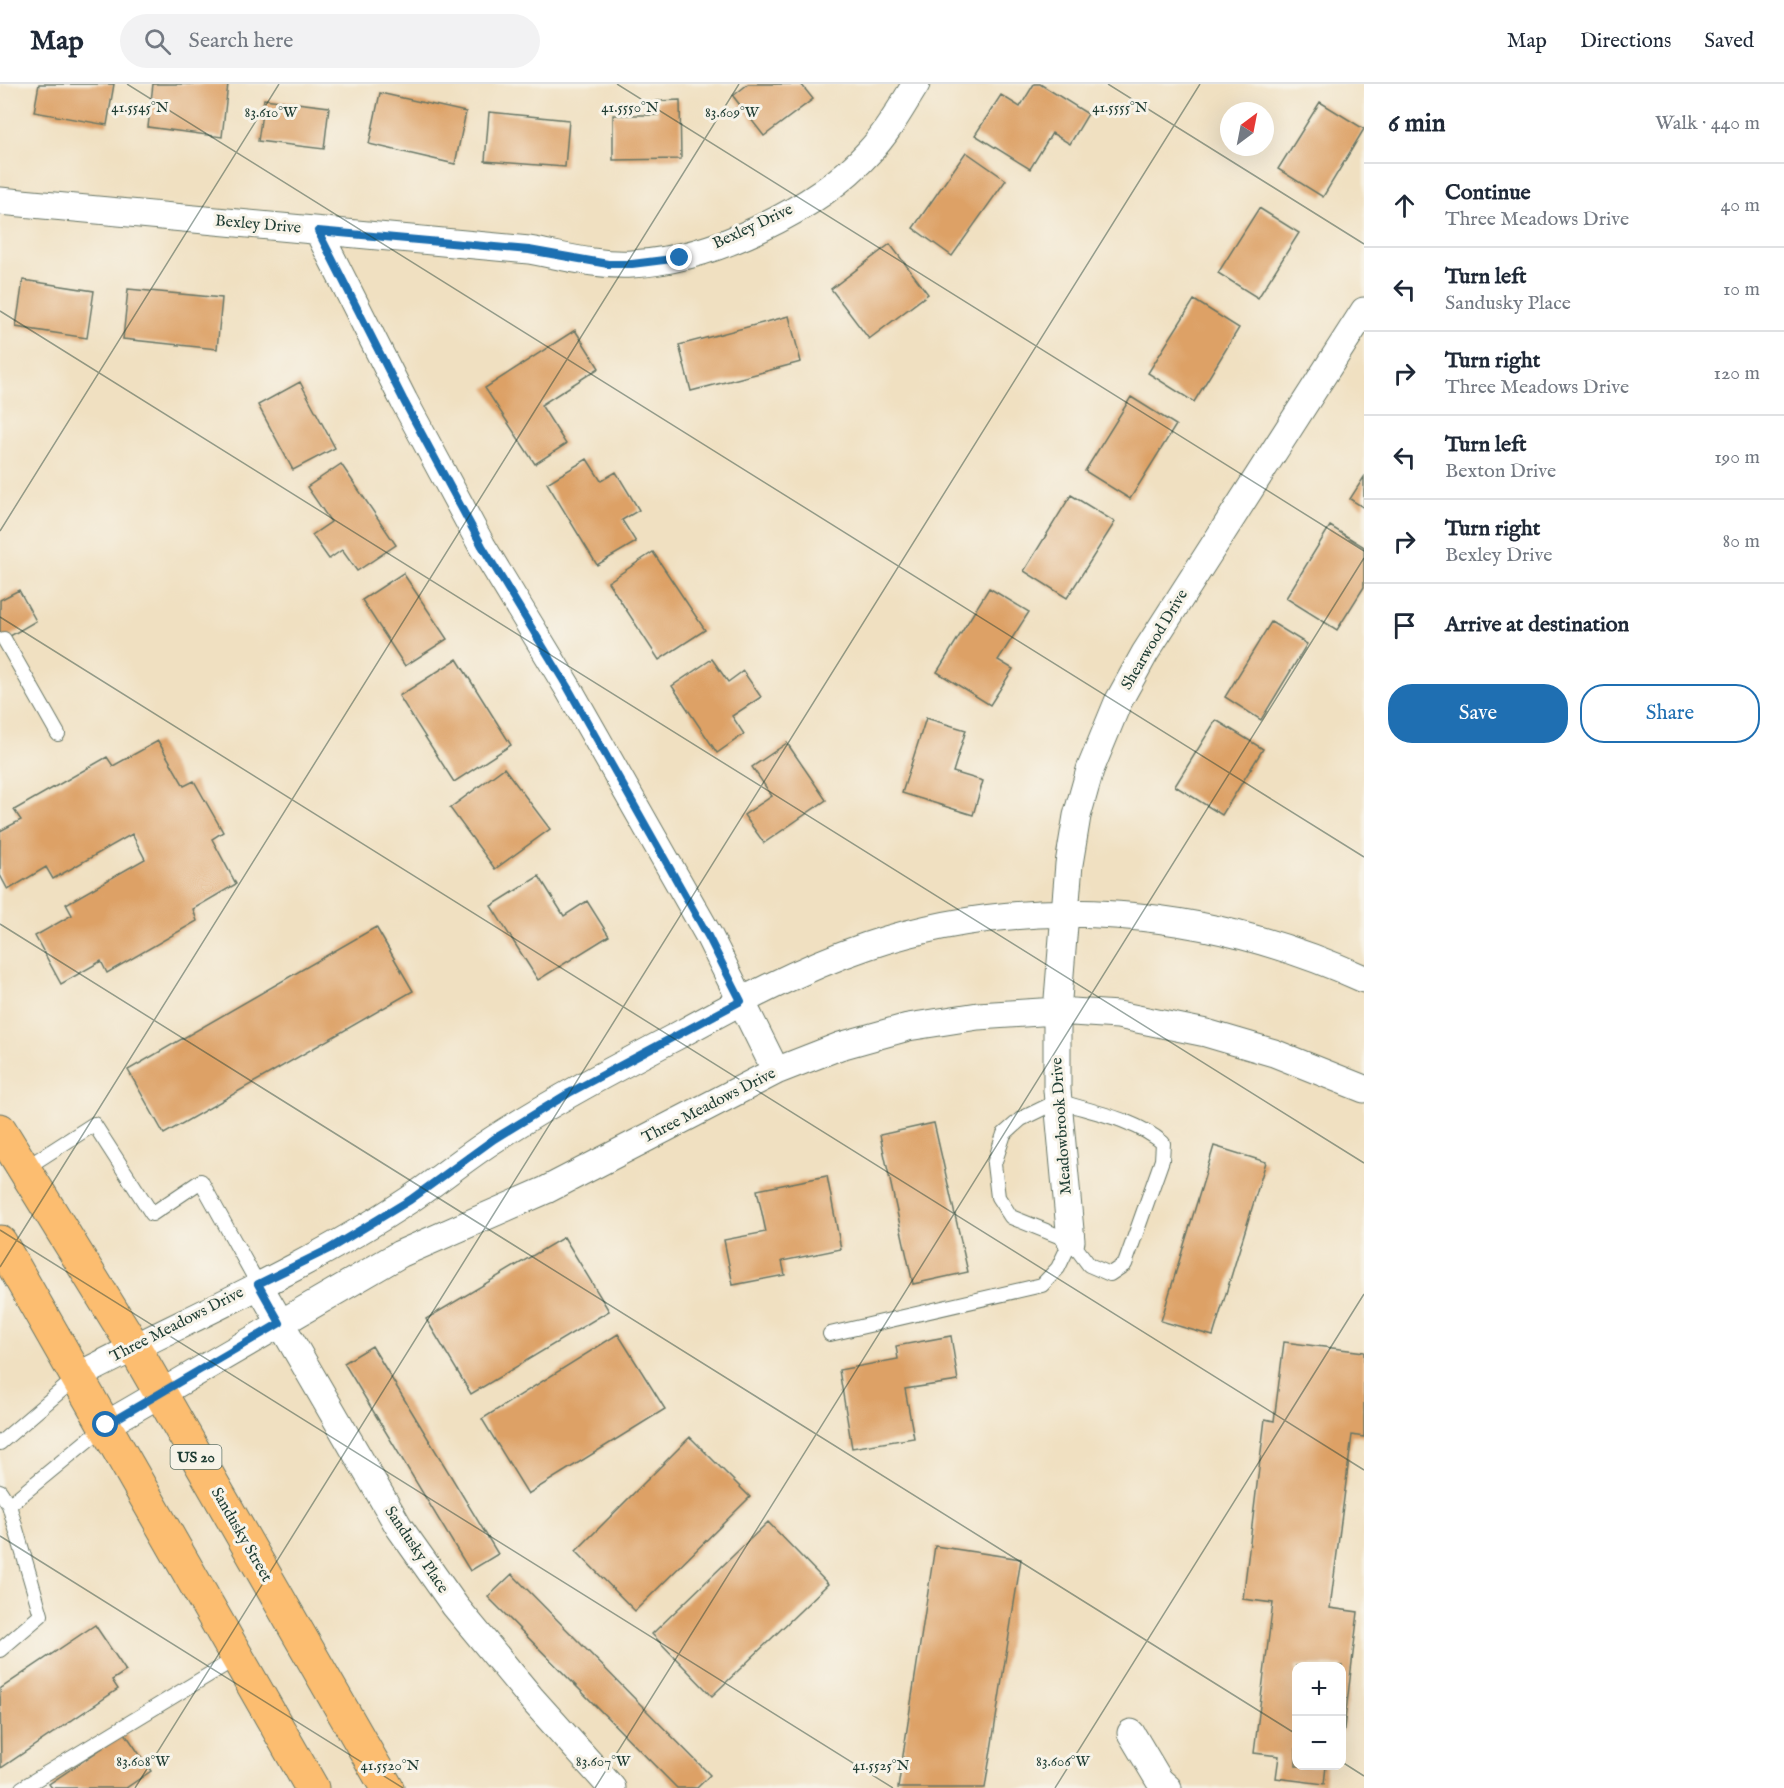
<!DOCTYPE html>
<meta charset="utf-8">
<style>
:root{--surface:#fff;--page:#f2f2f3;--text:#1f2937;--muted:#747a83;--line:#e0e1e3;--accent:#1f6fb2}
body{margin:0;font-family:"IM FELL English",serif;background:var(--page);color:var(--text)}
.controls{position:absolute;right:18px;bottom:18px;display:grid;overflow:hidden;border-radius:12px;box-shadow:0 6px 24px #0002}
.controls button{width:54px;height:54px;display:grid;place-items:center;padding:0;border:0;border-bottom:2px solid var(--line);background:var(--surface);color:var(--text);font:30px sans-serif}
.compass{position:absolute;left:1220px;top:18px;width:54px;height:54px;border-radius:50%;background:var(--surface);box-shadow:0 6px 24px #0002;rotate:32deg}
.stop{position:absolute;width:18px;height:18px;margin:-14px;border:4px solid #1f6fb2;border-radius:50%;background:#fff}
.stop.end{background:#1f6fb2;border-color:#fff;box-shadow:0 2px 6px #0008}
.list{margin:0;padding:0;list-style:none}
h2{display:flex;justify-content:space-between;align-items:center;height:78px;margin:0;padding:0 24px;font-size:26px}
h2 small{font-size:20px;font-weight:400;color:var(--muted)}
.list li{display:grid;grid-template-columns:39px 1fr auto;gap:18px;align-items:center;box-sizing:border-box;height:84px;padding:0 24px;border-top:2px solid var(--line)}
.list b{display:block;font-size:22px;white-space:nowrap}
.list p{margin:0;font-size:20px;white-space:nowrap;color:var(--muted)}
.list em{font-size:20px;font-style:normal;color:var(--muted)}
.actions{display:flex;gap:12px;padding:18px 24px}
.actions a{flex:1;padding:14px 0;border:2px solid var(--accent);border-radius:24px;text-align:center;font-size:21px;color:var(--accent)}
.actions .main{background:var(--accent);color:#fff}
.icon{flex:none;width:33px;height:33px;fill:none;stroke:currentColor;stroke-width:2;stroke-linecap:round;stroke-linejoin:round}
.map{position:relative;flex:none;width:1364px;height:1704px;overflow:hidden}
header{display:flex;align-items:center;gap:36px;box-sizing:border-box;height:84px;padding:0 30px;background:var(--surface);border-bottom:2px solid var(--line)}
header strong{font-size:28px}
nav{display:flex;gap:33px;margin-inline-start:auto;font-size:21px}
.search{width:420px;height:54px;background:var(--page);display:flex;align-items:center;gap:15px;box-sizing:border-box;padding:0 21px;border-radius:33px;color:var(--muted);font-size:22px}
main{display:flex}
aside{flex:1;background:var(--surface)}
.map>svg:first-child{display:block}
.building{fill:#dda166}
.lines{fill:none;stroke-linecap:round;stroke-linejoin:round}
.service-casing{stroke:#687665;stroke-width:16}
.minor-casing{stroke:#687665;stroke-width:29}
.primary-casing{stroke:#687665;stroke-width:35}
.service{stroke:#fff;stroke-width:14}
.minor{stroke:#fff;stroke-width:27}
.primary{stroke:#fcbd6f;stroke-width:33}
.route{stroke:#1f6fb2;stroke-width:8}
.ticks{fill:none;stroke:#1f3d34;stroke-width:1.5;stroke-opacity:0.45}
.labels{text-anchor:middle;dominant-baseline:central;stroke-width:6;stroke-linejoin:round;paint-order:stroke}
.shield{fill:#f7f3e8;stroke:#60746a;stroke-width:1.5}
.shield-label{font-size:15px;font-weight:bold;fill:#1f3d34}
.street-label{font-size:16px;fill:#1f3d34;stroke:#f7f3e8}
.ticks-label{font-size:15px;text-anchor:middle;fill:#1f3d34;stroke:#f7f3e8;stroke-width:6;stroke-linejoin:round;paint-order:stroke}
</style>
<header>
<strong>Map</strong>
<div class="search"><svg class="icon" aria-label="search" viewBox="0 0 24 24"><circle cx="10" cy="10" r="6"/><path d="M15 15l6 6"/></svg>Search here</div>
<nav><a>Map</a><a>Directions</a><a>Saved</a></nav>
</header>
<main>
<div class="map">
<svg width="1364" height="1704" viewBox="0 0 1364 1704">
<rect width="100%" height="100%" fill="#f7f3e8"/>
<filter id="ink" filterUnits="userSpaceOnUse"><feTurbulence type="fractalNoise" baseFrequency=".0167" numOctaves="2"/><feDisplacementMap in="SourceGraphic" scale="12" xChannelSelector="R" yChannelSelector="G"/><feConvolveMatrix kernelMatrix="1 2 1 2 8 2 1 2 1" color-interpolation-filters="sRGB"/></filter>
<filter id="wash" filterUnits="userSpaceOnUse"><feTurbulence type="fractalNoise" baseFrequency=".008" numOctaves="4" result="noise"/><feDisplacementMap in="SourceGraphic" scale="24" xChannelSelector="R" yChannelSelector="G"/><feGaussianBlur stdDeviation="1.35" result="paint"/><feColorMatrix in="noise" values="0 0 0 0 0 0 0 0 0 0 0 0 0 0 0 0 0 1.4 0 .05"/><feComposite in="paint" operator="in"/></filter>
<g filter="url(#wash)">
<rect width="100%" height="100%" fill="#f0e0c1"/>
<g id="blocks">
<path class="building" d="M39 0H114L107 41 34 28Z
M153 0H228L222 53 148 43Z
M748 0H801L813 15 764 52 733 12Z
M1034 0H1040L1088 30 1070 60 1052 49 1030 85 975 51 1001 11 1020 23Z
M380 9 466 28 455 80 369 60Z
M264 15 329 23 324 65 258 57Z
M680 16 681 75 613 76V31H658L657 17Z
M1320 18 1364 45 1323 113 1278 85Z
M489 28 569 36 565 83 485 77Z
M966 68 1006 96 952 172 913 144Z
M1259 124 1299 149 1258 214 1218 189Z
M890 160 928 210 869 255 831 205Z
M23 196 94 207 87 254 16 243Z
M128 205 222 214 217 265 123 255Z
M1194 216 1239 244 1194 318 1148 289Z
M789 232 801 278 691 307 679 261Z
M575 246 599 284 541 321 566 360 535 380 485 304Z
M300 298 335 364 293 386 258 321Z
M1131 313 1176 341 1130 415 1085 387Z
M587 375 601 397 616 388 639 426 622 436 636 458 597 481 547 399Z
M341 380 396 461 357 487 342 466 329 475 312 451 331 438 307 403Z
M1364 393V424L1350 415Z
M1071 411 1115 438 1067 514 1024 487Z
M1330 442 1364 463V503L1337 546 1286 514Z
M653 468 705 546 659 576 608 498Z
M403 489 447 555 405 582 362 516Z
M989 504 1029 528 998 576 1013 585 990 621 937 588Z
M19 506 36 537 0 558V516Z
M1271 538 1307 560 1261 636 1225 613Z
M457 575 511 661 454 698 399 612Z
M712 575 728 598 743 587 761 613 732 632 744 650 717 669 672 602Z
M926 634 966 646 953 688 983 697 973 731 902 709Z
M1216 636 1263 665 1222 731 1175 702Z
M158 657 184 702 194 697 223 748 212 755 236 800 193 825 197 837 107 889 101 877 61 900 35 852 72 831 66 820 145 775 132 750 53 795 46 783 8 806 0 791V747L21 736 14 726 107 673 113 682Z
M787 659 826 716 764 759 744 731 772 712 752 683Z
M504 684 550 745 495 785 450 724Z
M539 792 564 832 587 817 609 852 538 896 491 822Z
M376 843 413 907 164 1050 128 986Z
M934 1039 968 1188 913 1200 880 1051Z
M1214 1062 1266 1078 1213 1252 1161 1237Z
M827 1092 841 1165 782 1177 785 1191 733 1201 724 1156 766 1148 757 1106Z
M564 1153 609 1227 471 1310 426 1235Z
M618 1250 665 1325 528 1410 482 1335Z
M951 1252 958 1297 905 1305 914 1354 852 1364 839 1286 898 1275 896 1262Z
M1284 1258 1364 1268V1353L1352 1351 1330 1524 1358 1528 1343 1653 1342 1582H1296V1682H1326L1324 1700 1276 1694 1279 1672 1254 1669 1273 1519 1243 1515 1265 1335 1274 1337Z
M372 1262 498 1470 470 1487 344 1279Z
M690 1353 750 1413 635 1527 576 1467Z
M768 1438 828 1500 712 1612 652 1550Z
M935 1462 1021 1475 985 1704H898Z
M512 1490 710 1691 697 1704H677L488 1513Z
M95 1541 126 1587 112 1596 118 1605 1 1684 0 1605Z
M125 1649 151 1687 126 1704H52L49 1700Z"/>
</g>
</g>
<g filter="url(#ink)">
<use href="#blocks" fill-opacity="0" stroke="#687665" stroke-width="1.5"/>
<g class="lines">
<defs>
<path id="service" d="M4 555 58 650
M1058 1017C1092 1028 1135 1035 1163 1059L1162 1076 1125 1180 1110 1190 1089 1181 1071 1157 1011 1133 998 1113 994 1080 1004 1050 1021 1035Z
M24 1085 94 1040 152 1130 201 1097 258 1200
M830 1250 1042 1201 1058 1184 1071 1157
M0 1359 78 1292
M0 1407 9 1421 105 1342
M0 1566 41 1531 9 1421
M22 1704 238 1573"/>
<path id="minor" d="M0 117 529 166C562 172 597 182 632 180 711 176 817 126 870 67 888 48 902 22 916 0
M318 147 404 317 482 462 568 604 709 852 776 987
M1071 1157 1057 1006V927L1069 780 1077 732 1090 686 1118 618 1145 569 1364 227
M258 1200 399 1443 455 1522 532 1615 612 1704
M78 1292C188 1235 305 1185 409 1116 439 1096 466 1073 496 1054 553 1017 614 985 675 953 737 919 799 885 867 862 1032 807 1208 824 1364 895
M106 1341 400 1170 546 1106 776 987 840 962 908 943 978 932 1057 927 1118 931 1206 949 1274 969 1364 1005
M1131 1649 1159 1696 1168 1704"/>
<path id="primary" d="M0 1046 134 1263 387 1704
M0 1158 312 1704"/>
</defs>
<use href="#service" class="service-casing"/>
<use href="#minor" class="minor-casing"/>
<use href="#primary" class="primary-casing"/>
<use href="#service" class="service"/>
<use href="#minor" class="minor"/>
<use href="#primary" class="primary"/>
</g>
</g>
<g class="lines" filter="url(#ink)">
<path class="route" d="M106 1341 280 1239 258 1200 329 1165 410 1116 494 1055 569 1009 741 917 708 852 568 604 482 462 404 317 318 147 529 166 608 180H632L680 174"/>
</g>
<path class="ticks" d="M127 0 1364 773M617 0 1364 467M1108 0 1364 160M0 227 1364 1079M0 447 279 0M0 533 1364 1386M0 840 1296 1650M0 1146 893 1704M0 1183 739 0M0 1452 403 1704M1342 1678 1364 1692M135 1704 1200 0M595 1704 1364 474M1055 1704 1364 1210"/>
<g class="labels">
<rect class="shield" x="170.5" y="1361" width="51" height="24" rx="4.5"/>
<g class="shield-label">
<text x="196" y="1373">US 20</text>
</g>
<g class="street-label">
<text transform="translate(258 141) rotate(5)">Bexley Drive</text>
<text transform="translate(753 143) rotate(-25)">Bexley Drive</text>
<text transform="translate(1155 556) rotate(-59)">Shearwood Drive</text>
<text transform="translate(709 1022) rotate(-27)">Three Meadows Drive</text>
<text transform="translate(1062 1042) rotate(-94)">Meadowbrook Drive</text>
<text transform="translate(177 1241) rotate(-27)">Three Meadows Drive</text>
<text transform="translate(241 1451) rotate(60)">Sandusky Street</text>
<text transform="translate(416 1466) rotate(56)">Sandusky Place</text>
</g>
</g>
<g class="ticks-label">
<text x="630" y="28">41.5550°N</text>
<text x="140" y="28">41.5545°N</text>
<text x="1120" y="28">41.5555°N</text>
<text x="271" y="33">83.610°W</text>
<text x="732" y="33">83.609°W</text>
<text x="143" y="1682">83.608°W</text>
<text x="603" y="1682">83.607°W</text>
<text x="1063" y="1682">83.606°W</text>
<text x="390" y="1686">41.5520°N</text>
<text x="881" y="1686">41.5525°N</text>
</g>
</svg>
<div class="controls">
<button>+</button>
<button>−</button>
</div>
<svg class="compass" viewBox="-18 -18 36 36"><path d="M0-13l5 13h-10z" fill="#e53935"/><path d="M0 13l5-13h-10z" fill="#747a83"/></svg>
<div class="stop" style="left:106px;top:1341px"></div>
<div class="stop end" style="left:680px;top:174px"></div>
</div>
<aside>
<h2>6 min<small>Walk · 440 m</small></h2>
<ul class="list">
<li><svg class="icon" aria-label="ahead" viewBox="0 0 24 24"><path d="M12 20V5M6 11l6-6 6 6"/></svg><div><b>Continue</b><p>Three Meadows Drive</p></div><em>40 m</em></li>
<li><svg class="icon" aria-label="left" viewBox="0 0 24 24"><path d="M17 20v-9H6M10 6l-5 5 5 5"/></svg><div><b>Turn left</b><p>Sandusky Place</p></div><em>10 m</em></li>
<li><svg class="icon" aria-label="right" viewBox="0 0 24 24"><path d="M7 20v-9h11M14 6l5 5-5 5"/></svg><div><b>Turn right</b><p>Three Meadows Drive</p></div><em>120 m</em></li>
<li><svg class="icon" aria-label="left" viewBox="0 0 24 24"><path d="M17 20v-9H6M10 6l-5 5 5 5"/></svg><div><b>Turn left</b><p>Bexton Drive</p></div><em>190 m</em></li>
<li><svg class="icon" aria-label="right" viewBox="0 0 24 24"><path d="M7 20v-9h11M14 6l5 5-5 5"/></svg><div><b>Turn right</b><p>Bexley Drive</p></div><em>80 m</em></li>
<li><svg class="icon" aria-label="arrive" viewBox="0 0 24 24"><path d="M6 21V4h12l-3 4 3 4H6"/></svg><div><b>Arrive at destination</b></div></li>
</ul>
<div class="actions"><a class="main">Save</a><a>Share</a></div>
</aside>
</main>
